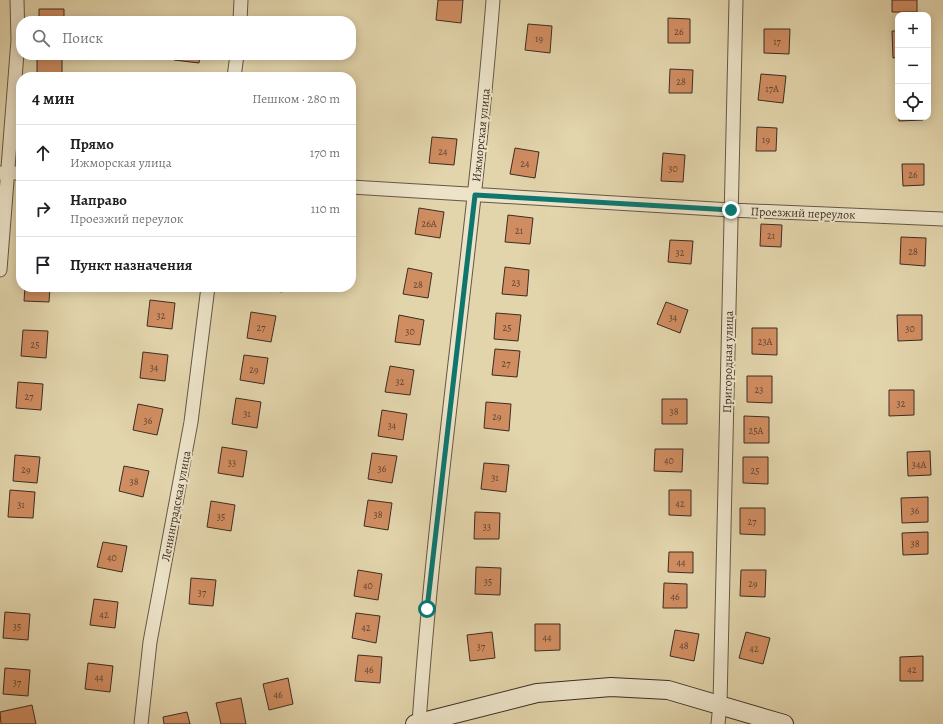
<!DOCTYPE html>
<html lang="ru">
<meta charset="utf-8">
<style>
:root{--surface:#fff;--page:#f2f2f2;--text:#202124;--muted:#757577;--line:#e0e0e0}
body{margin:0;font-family:Alegreya,serif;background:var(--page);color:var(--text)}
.controls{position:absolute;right:12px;top:12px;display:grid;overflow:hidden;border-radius:8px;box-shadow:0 2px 10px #0003}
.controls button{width:36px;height:36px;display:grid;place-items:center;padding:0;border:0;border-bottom:1px solid var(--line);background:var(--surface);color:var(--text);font:20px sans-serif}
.stop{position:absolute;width:12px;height:12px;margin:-9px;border:3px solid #0f766e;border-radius:50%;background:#fff}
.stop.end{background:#0f766e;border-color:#fff;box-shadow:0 1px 4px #0008}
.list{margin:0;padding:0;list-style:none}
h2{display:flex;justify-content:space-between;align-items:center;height:52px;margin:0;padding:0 16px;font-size:17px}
h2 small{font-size:13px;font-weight:400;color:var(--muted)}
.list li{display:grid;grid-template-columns:26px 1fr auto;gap:12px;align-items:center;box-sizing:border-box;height:56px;padding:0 16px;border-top:1px solid var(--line)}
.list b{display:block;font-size:15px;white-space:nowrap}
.list p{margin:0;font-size:13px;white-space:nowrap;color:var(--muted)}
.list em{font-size:13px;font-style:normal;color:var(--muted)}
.icon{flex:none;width:22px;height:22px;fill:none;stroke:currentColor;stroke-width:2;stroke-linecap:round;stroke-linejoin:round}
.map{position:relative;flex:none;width:943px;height:724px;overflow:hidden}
.search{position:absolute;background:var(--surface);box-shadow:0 2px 10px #0003;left:16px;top:16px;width:340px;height:44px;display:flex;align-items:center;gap:10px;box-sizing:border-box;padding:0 14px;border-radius:16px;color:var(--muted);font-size:15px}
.panel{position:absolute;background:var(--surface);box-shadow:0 2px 10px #0003;left:16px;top:72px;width:340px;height:220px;border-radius:16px}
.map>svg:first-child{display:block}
.building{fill:#d08d61;stroke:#3c2d24}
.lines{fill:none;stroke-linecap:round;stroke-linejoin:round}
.street-casing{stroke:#665746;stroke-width:15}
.secondary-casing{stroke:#3c2d24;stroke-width:20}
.street{stroke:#ece3c8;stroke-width:13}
.secondary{stroke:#ece3c8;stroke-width:18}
.route{stroke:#0f766e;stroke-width:5}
.labels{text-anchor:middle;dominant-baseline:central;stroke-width:4;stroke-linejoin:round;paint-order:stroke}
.number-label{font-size:10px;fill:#614533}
.street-label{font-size:12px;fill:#3c2d24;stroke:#ece3c8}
</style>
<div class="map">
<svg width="943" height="724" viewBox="0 0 943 724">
<rect width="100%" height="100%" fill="#e2d4ab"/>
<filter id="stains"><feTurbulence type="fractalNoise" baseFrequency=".005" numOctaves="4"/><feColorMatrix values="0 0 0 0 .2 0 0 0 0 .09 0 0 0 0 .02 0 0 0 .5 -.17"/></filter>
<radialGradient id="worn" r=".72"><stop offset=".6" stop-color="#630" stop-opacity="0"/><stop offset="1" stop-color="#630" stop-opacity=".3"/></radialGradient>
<path class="building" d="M438 0H463L461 23 436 20Z
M892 0H917V12H892Z
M39 9H64V21H39Z
M668 18 690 19V43H668Z
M528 24 552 26 550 53 525 50Z
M764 29H790L789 54 764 53Z
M892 31H898V57L893 58Z
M37 55H62V77H37Z
M175 55H200L199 63 174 60Z
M670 69 693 70 692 93H669Z
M761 74 786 76 783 103 758 100Z
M899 117H923V120L899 121Z
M757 127 777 128 776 151H756Z
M432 137 457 139 454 165 429 163Z
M515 148 539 152 535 178 510 174Z
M663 153 685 155 683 182 661 181Z
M902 164H924V185L903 186Z
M419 208 444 212 440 238 415 234Z
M508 215 533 218 530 244 505 242Z
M761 224 782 225 781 247 760 246Z
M901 237 926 238 925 266 900 264Z
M670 240 693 241 691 264 668 262Z
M505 267 529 270 527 296 502 294Z
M408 268 432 273 428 298 403 294Z
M25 287H50L49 302 24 301Z
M257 287H282V292Z
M150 300 175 303 172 329 147 326Z
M666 302 688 310 680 333 657 324Z
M251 312 276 316 271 342 247 338Z
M496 313 521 315 518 341 494 339Z
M399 315 424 320 420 345 395 342Z
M897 315H922V340L898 341Z
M752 328H777V355L752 354Z
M23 330 48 331 46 358 21 356Z
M495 349 520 351 517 377 492 375Z
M143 352 168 355 165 381 140 378Z
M244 355 268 358 264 384 240 380Z
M390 366 414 370 410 395 385 392Z
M747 376H772V403L747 402Z
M18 382 43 384 41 410 16 408Z
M889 390H914V415L889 416Z
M236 398 261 402 257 428 232 424Z
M662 399H687V424H662Z
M486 402 511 404 509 431 484 428Z
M138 404 163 409 157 435 133 430Z
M382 410 407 414 403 440 378 436Z
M744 416 769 417V443H744Z
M222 447 247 451 243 477 218 473Z
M655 449H683L682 472 654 471Z
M930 451 931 475 908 476 907 452Z
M372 453 397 456 392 483 368 479Z
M15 455 40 457 37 483 13 481Z
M743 457H768V484L743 483Z
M484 463 509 465 506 492 481 489Z
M124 466 149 471 143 497 119 491Z
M10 490 35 492 33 518 8 517Z
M669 490H691V516L669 515Z
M928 497V522L902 523 901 498Z
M368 500 392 503 388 530 364 526Z
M211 501 235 505 231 531 207 527Z
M740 508H765V535L740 534Z
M475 512 500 513 499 539H474Z
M928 532V554L903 555 902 533Z
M103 542 127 546 122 572 97 567Z
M669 552H693V573L668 572Z
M476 567 501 568 500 595 475 594Z
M358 570 382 574 378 600 354 596Z
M741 570H766L765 597 740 596Z
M191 578 216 580 213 606 189 604Z
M664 583 687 584V608H663Z
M94 599 118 602 115 628 90 625Z
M5 612 30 614 28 640 3 638Z
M356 613 380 616 376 643 352 638Z
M535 624H560V650L535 651Z
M675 630 699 634 694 661 670 656Z
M492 632 495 658 470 661 467 635Z
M746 632 770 638 763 664 739 658Z
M358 655 382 657 380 683 355 681Z
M923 656V681H900V657Z
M88 663 113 666 110 692 85 689Z
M5 668 30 670 28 696 3 694Z
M288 678 293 704 269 710 263 684Z
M241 698 246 724H221L216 703Z
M32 705 36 724H1L0 712Z
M187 712 190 724H164L163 717Z"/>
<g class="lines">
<defs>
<path id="street" d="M240 21 241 0
M234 77 237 55
M0 173H21
M351 187 731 210 943 219
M0 270 18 40 17 0
M419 723C436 481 474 241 493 0
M141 724 150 642 191 422 208 287
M718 724 720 704 736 0"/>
<path id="secondary" d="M415 724 537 693 611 687 668 690 784 724"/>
</defs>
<use href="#street" class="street-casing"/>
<use href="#secondary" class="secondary-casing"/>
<use href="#street" class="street"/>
<use href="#secondary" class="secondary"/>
</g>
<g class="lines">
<path class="route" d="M427 609 475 195 731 210"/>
</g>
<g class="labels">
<g class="number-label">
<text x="679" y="31">26</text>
<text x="539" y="38">19</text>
<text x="777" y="41">17</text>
<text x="681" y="81">28</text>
<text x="772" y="88">17А</text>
<text x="766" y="139">19</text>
<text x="443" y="151">24</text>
<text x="525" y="163">24</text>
<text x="673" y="168">30</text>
<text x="913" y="174">26</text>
<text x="429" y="223">26А</text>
<text x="519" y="230">21</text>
<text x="771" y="235">21</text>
<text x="913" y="251">28</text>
<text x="680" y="252">32</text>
<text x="516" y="282">23</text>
<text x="418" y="284">28</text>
<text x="161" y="315">32</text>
<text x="673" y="317">34</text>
<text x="261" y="327">27</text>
<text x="507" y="327">25</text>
<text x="910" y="328">30</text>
<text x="410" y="331">30</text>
<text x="765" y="341">23А</text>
<text x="35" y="344">25</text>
<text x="506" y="363">27</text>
<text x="154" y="367">34</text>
<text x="254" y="369">29</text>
<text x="400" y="381">32</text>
<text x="759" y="389">23</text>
<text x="29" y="396">27</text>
<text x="901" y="403">32</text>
<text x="674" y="411">38</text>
<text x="247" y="413">31</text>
<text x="497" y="416">29</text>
<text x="148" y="420">36</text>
<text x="392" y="425">34</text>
<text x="756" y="430">25А</text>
<text x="669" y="460">40</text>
<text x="232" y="462">33</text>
<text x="919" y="464">34А</text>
<text x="382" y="468">36</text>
<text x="26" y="469">29</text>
<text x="755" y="470">25</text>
<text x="495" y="477">31</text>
<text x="134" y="481">38</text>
<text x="680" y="503">42</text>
<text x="21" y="504">31</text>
<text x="915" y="510">36</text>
<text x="378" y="514">38</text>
<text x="221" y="516">35</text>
<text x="752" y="521">27</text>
<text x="487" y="526">33</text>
<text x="915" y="543">38</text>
<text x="112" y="557">40</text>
<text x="681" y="562">44</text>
<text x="488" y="581">35</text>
<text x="753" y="583">29</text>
<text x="368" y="585">40</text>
<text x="202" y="592">37</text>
<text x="675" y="596">46</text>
<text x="104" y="614">42</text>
<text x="17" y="626">35</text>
<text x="366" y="627">42</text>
<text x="547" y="637">44</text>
<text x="684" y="645">48</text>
<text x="481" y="646">37</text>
<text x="754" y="648">42</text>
<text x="369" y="669">46</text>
<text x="912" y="669">42</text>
<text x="99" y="677">44</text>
<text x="17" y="682">37</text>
<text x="278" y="694">46</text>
</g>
<g class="street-label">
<text transform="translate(481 135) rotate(-84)">Ижморская улица</text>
<text transform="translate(803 213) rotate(2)">Проезжий переулок</text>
<text transform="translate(728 362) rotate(-89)">Пригородная улица</text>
<text transform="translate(176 506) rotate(-79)">Ленинградская улица</text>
</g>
</g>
<rect width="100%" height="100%" filter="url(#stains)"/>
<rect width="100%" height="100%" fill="url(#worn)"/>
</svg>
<div class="controls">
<button>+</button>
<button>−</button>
<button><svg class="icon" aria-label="locate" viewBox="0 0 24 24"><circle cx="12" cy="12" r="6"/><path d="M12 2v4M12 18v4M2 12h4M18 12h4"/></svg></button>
</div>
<div class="stop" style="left:427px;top:609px"></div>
<div class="stop end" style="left:731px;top:210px"></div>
<div class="search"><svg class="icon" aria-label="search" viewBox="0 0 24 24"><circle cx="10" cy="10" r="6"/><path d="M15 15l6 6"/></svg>Поиск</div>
<section class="panel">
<h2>4 мин<small>Пешком · 280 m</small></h2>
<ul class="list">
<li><svg class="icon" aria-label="ahead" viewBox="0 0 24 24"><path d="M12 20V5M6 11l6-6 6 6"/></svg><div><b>Прямо</b><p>Ижморская улица</p></div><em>170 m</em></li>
<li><svg class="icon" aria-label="right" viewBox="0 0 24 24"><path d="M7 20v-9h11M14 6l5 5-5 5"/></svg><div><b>Направо</b><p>Проезжий переулок</p></div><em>110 m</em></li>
<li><svg class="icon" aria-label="arrive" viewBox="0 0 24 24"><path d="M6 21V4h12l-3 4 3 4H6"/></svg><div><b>Пункт назначения</b></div></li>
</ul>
</section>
</div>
